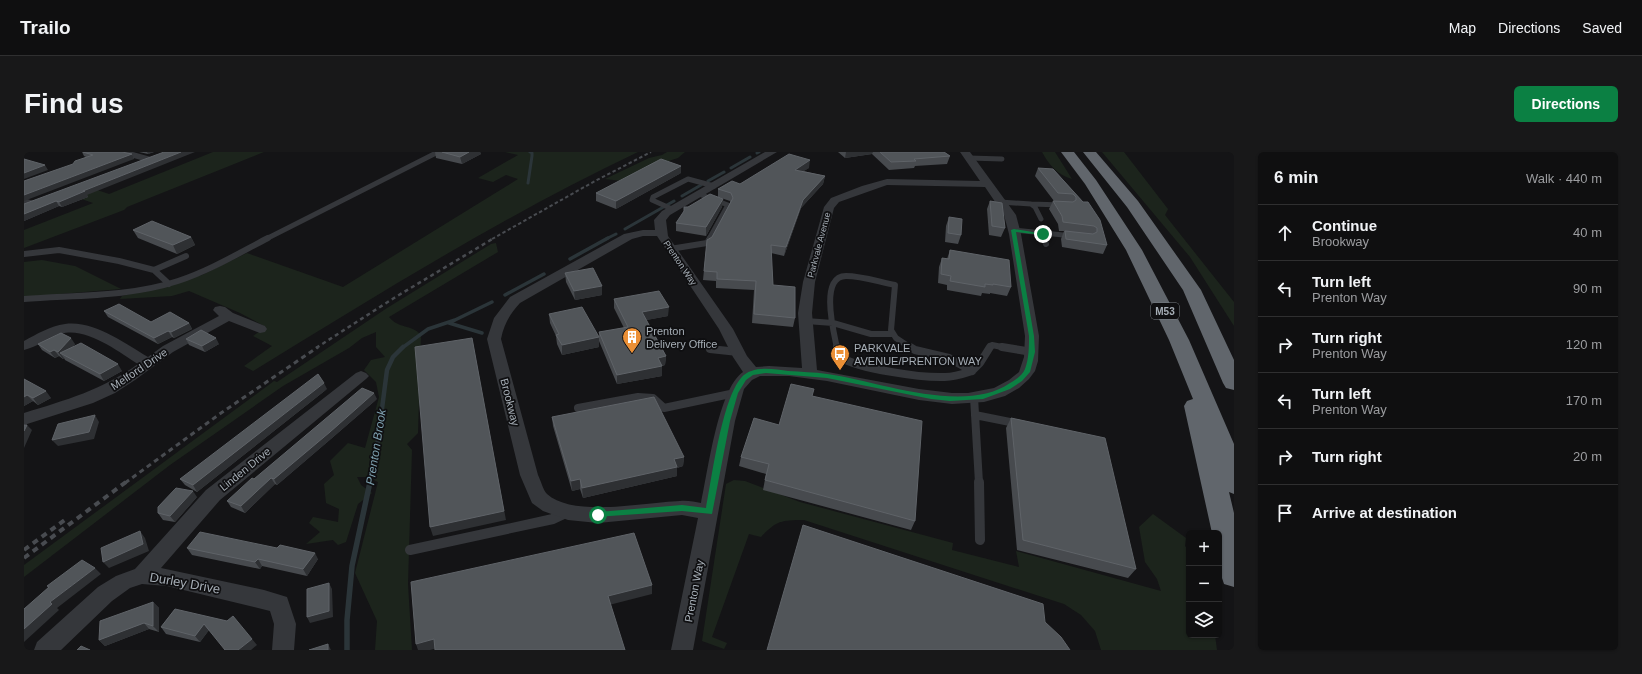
<!DOCTYPE html>
<meta charset="utf-8">
<style>
:root{--surface:#0f0f10;--page:#181819;--text:#f1f3f6;--muted:#9b9c9f;--line:#2f2f30;--accent:#0b8043}
body{margin:0;font-family:Helvetica,sans-serif;background:var(--page);color:var(--text)}
.controls{position:absolute;right:12px;bottom:12px;display:grid;overflow:hidden;border-radius:6px;box-shadow:0 1px 3px #0004}
.controls button{width:36px;height:36px;display:grid;place-items:center;padding:0;border:0;border-bottom:1px solid var(--line);background:var(--surface);color:var(--text);font:20px sans-serif}
.stop{position:absolute;width:12px;height:12px;margin:-9px;border:3px solid #0b8043;border-radius:50%;background:#fff}
.stop.end{background:#0b8043;border-color:#fff;box-shadow:0 1px 4px #0008}
.list{margin:0;padding:0;list-style:none}
h2{display:flex;justify-content:space-between;align-items:center;height:52px;margin:0;padding:0 16px;font-size:17px}
h2 small{font-size:13px;font-weight:400;color:var(--muted)}
.list li{display:grid;grid-template-columns:26px 1fr auto;gap:12px;align-items:center;box-sizing:border-box;height:56px;padding:0 16px;border-top:1px solid var(--line)}
.list b{display:block;font-size:15px;white-space:nowrap}
.list p{margin:0;font-size:13px;white-space:nowrap;color:var(--muted)}
.list em{font-size:13px;font-style:normal;color:var(--muted)}
.icon{flex:none;width:22px;height:22px;fill:none;stroke:currentColor;stroke-width:2;stroke-linecap:round;stroke-linejoin:round}
.map{position:relative;flex:none;width:1210px;height:498px;overflow:hidden;border-radius:6px}
header{display:flex;align-items:center;gap:24px;box-sizing:border-box;height:56px;padding:0 20px;background:var(--surface);border-bottom:1px solid var(--line)}
header strong{font-size:19px}
nav{display:flex;gap:22px;margin-inline-start:auto;font-size:14px}
.intro{display:flex;align-items:center;justify-content:space-between;box-sizing:border-box;height:96px;padding:0 24px}
h1{margin:0;font-size:28px}
.button{padding:10px 18px;border-radius:6px;background:var(--accent);color:#fff;font-size:14px;font-weight:700}
main{display:flex;gap:24px;padding:0 24px}
aside{flex:1;background:var(--surface);border-radius:6px;box-shadow:0 1px 3px #0004}
.map>svg:first-child{display:block}
.green{fill:#1c241c}
.lines{fill:none;stroke-linecap:round;stroke-linejoin:round}
.stream-far3{stroke:#2b3539;stroke-width:3}
.stream-far2{stroke:#2b3539;stroke-width:3.5}
.stream-far1{stroke:#2b3539;stroke-width:4.5}
.stream{stroke:#2b3539;stroke-width:5.5}
.service-far3{stroke:#35373b;stroke-width:5}
.service-far2{stroke:#35373b;stroke-width:6}
.service-far1{stroke:#35373b;stroke-width:8}
.service{stroke:#35373b;stroke-width:10}
.minor{fill:#35373b;fill-rule:evenodd}
.motorway{fill:#61666c;fill-rule:evenodd}
.rail-far3{stroke:#484b50;stroke-width:2;stroke-dasharray:3.5 2.5;stroke-linecap:butt}
.rail-far2{stroke:#484b50;stroke-width:2.5;stroke-dasharray:4 3.5;stroke-linecap:butt}
.rail-far1{stroke:#484b50;stroke-width:3;stroke-dasharray:5 4;stroke-linecap:butt}
.rail{stroke:#484b50;stroke-width:4;stroke-dasharray:6 5;stroke-linecap:butt}
.wall{fill:#474a4e}
.shaded-wall{fill:#2e3033}
.building{fill:#515559;stroke:#5f6368}
.route{fill:#0b8043}
.labels{text-anchor:middle;dominant-baseline:central;stroke-width:3.5;stroke-linejoin:round;paint-order:stroke}
.far-street-label{font-size:9px;fill:#a6aeb6;stroke:#0f0f11}
.shield{fill:#0f0f11;stroke:#797e84;stroke-width:1}
.shield-label{font-size:10px;font-weight:bold;fill:#a6aeb6}
.poi-label{font-size:11px;fill:#a6aeb6;stroke:#0f0f11;text-anchor:start}
.street-label{font-size:11px;fill:#a6aeb6;stroke:#0f0f11}
.water-label{font-size:12px;font-style:italic;fill:#7ea1b0;stroke:#0f0f11}
.near-street-label{font-size:13px;fill:#a6aeb6;stroke:#0f0f11}
</style>
<header>
<strong>Trailo</strong>
<nav><a>Map</a><a>Directions</a><a>Saved</a></nav>
</header>
<div class="intro"><h1>Find us</h1><a class="button">Directions</a></div>
<main>
<div class="map">
<svg width="1210" height="498" viewBox="0 0 1210 498">
<rect width="100%" height="100%" fill="#141416"/>
<path class="green" d="M189 0H240L103 55 100 58 0 96V78L69 51 40 41 58 33 85 42Z
M481 0H614C481 63 355 142 229 219L220 214 248 194 229 184 242 175 216 161 165 139 148 144 96 147 98 144 178 123 223 101 319 135 494 27 482 23 469 30 454 26 494 3Z
M643 0H661L654 6 635 12 598 29 581 27 625 6 638 3Z
M1018 0H1031L1048 27C1034 23 1025 13 1018 0Z
M1078 0H1100L1144 57 1141 63 1210 150V174L1166 105Z
M472 91 474 100 365 165C376 178 386 171 397 183L394 281 383 292 388 298 384 432 388 498H351L353 469 331 421 354 330 344 325H333L337 333 348 341 334 352 322 390 314 393 309 388 282 392 296 380 285 371 289 365 314 370 315 357 302 351 300 332 310 323 306 309 324 291 341 296 355 245 352 230 340 218 347 208 361 205 352 195V180L338 186 325 196 259 234 146 313 0 425V413L250 229 253 230 363 156 467 92Z
M18 108 51 114 97 137 0 145V110Z
M710 328 721 329 776 350 929 391 928 398 995 415 992 399 1137 439 1133 427 1121 410 1115 375 1129 362 1162 386 1161 394 1165 399V483H1191L1193 498H1077L1071 479 1057 463 1040 452 780 368C757 368 752 369 737 385L725 382 688 485 703 491 700 497 678 489 702 332Z"/>
<g class="lines">
<path class="stream-far3" d="M733 1 735 0
M707 16 726 5
M684 29 700 20
M504 31 508 4V1L506 0
M658 44 677 33
M601 77 650 49
M582 87 592 82"/>
<path class="stream-far2" d="M546 107 584 86
M481 143 520 122
M425 171 458 181
M378 196 404 177 431 168 468 150"/>
<path class="stream-far1" d="M346 331 352 303 363 218 369 205 379 195"/>
<path class="stream" d="M323 498V468L328 414 346 330"/>
<path class="service-far3" d="M945 6 978 7
M675 42 704 53 685 87
M976 50 1007 52 1011 55 1017 67
M1007 52 1038 53
M648 57 628 48 629 45 664 27 690 34
M990 78 1049 84
M1019 82 1021 87
M242 87 414 0"/>
<path class="service-far2" d="M1020 86 1022 92
M646 97 683 91 686 86
M0 102 35 98 95 109 130 118 162 104
M130 118 145 132
M0 147C51 143 105 145 154 129 185 119 215 101 244 86
M782 169 809 171 847 182H868
M813 196C810 181 795 124 822 124 838 124 855 130 871 133L867 178 872 186 887 196
M965 196 968 193 983 196"/>
<path class="service-far1" d="M813 195 816 205C835 217 898 226 921 225 931 225 939 222 948 219
M886 195 891 198 925 206 948 219
M978 195 1008 200
M686 197 714 200
M948 219 956 211 966 195
M950 245 955 331
M554 256 614 245 629 246 640 256 711 241
M951 263 996 272"/>
<path class="service" d="M955 330 956 388
M386 398 529 367 544 360"/>
<path class="minor" d="M93 0H109L127 5 129 7 124 10 95 2Z
M741 0H753L646 63 642 68 644 84 709 177 723 204 732 215 745 214 778 216 774 161 779 130 800 55 807 46 838 34 863 27 956 29 936 0H946L992 63 997 82 1015 184 1014 209 1011 219 1005 227 995 236 981 244 960 250 928 252 895 248 803 229 765 224H736L728 228 720 237 711 269 669 498H647L674 366 658 363 574 371 544 368 519 359 508 351 496 323 463 187 470 166 486 145 600 82 619 78H631L630 68 638 59ZM863 33 961 35 980 63 985 82 1001 184 1000 205 995 220 985 228 970 236 944 241H928L895 237 793 218 788 161 791 130 810 56 815 50ZM619 84H633L695 177 709 205 719 220C694 237 684 320 677 351 671 350 663 348 656 349 623 350 549 366 523 342 519 338 517 329 514 323L477 187C480 172 486 162 496 151L608 87Z
M0 46 13 50 14 52 9 55 0 53Z
M196 154 201 155 209 161 241 174 243 177 241 180 236 181 205 169 149 200 111 228 91 241 69 251 0 273V261C42 248 78 238 114 212 95 200 61 174 37 182 24 186 13 195 0 198V189C13 182 26 174 41 172 70 168 100 191 124 205L139 194 195 164 189 158 191 155Z
M337 219 342 221 345 224 342 227 196 348 137 416 240 438 263 445 272 472 270 498H248L250 472 246 459 143 434 118 432 106 436 88 449 37 498H10L13 490 74 435 92 424 111 417 182 338 332 221Z"/>
<path class="motorway" d="M1037 0H1050L1072 28 1118 98 1165 188 1210 292V342L1205 340 1210 361V435L1200 432 1195 417V381H1188L1160 254 1163 249 1169 247 1145 188 1102 98 1061 32Z
M1059 0H1072L1114 49 1177 138 1210 208V238L1202 236 1199 231 1159 138 1103 55Z"/>
<path class="rail-far3" d="M468 87 571 29 627 0"/>
<path class="rail-far2" d="M292 196 370 146 470 86"/>
<path class="rail-far1" d="M101 331 197 261 294 195"/>
<path class="rail" d="M0 398 42 367
M0 406 102 330"/>
</g>
<path class="wall" d="M58 0H98L108 2 110 7 49 12 62 5 60 4Z
M115 0H130L124 2Z
M411 0H456L457 2 438 12 412 6Z
M814 0H920L926 4 923 12 891 14 890 16 865 18 848 2 821 6Z
M785 16 779 19 801 24 799 32 777 56 760 104 747 101 749 133 771 166 769 175 728 171 730 138 692 136V129L679 128 683 88 688 85 706 51V49L694 45V37Z
M1014 16 1029 17 1059 50 1083 93 1079 102 1038 95 1037 87 1040 79H1035L1034 72 1025 57 1029 49H1030L1011 24Z
M657 21 592 57 572 49V41Z
M63 43 64 45 38 55 35 54 0 69V52Z
M699 47 698 55 682 84 652 79V71L664 55Z
M966 49 981 76 977 85 965 83 963 57Z
M925 65 937 83 934 92 921 90 922 74Z
M109 78 167 85 171 93 153 102 114 86Z
M926 98 987 135 983 144 966 141V142L958 141 957 144 923 138V133L914 131 915 115 918 106 923 107Z
M541 121 578 143 551 148 542 130Z
M590 147 644 164 622 168 642 204 641 213 638 214V224L593 232 575 189V180L600 176 590 156Z
M80 159 127 170 165 171 168 177 150 186 148 185 134 192 84 165Z
M525 162 575 185V195L538 203 533 192 532 184 526 171Z
M162 187 195 192 181 200 165 193Z
M14 192H51L48 195 98 219 80 229 41 208 40 206 39 207 35 204 31 206 18 198Z
M0 227 27 246 14 253 9 249 0 254Z
M303 237 173 340 161 333 156 327Z
M789 244 891 369 887 378 739 338 742 322 715 314 717 305Z
M353 247 308 286 253 333 251 332 221 361 207 355 203 349 230 327Z
M528 265 660 305 659 314 653 316V324L559 346 556 337 548 339 529 274Z
M987 266 1112 417 1104 426 993 398 982 276Z
M173 345 151 370 139 368 134 361Z
M163 396 294 407 283 424 238 414 236 417 168 403Z
M129 450 135 456V480L125 477 81 494 75 488Z
M151 457 233 493 185 478 176 490 142 482 137 475Z"/>
<path class="shaded-wall" d="M123 0H130L124 2Z
M157 0H171L63 43 64 45 38 55 35 50 59 39Z
M445 0H456L457 2 438 12 436 5Z
M822 0H849L848 2 821 6Z
M108 2 110 7 0 49V43Z
M786 8 785 16 770 25 771 18Z
M21 13 24 18 0 27V21Z
M657 14V21L592 57V49Z
M801 24 799 32 777 56 760 104 762 95 779 48Z
M699 47 698 55 682 84V75Z
M32 49 35 54 0 69V62Z
M167 85 171 93 153 102 149 93Z
M578 134V143L551 148 550 139Z
M645 155 644 164 618 169V160Z
M165 171 168 177 150 186 147 180Z
M144 179 148 185 134 192 130 186Z
M575 185V195L538 203V193Z
M47 186 51 192 41 204 36 201 40 206 39 207 34 200Z
M192 186 195 192 181 200 178 194Z
M448 186 482 368 409 384 406 375Z
M30 198 35 204 31 206 26 200Z
M642 204 641 213 633 215 634 206Z
M94 212 98 219 80 229 76 222Z
M638 214V224L593 232V223Z
M300 231 303 237 173 340 169 333Z
M22 239 27 246 14 253 9 246Z
M350 241 353 247 308 286 253 333 250 327Z
M3 243 9 249 0 254V245Z
M71 263 75 270 70 287 34 294 28 288Z
M3 273 8 278 0 296V279Z
M660 305 659 314 653 316V324L559 346 558 336 650 307Z
M247 326 251 332 221 361 217 354Z
M556 327V337L548 339 547 329Z
M169 339 173 345 151 370 146 364Z
M116 379 121 386 125 399 85 416 79 410Z
M291 401 294 407 283 424 279 417Z
M234 407 238 414 236 417 231 410Z
M71 416 77 422 33 456 35 458 0 490V477L26 450Z
M305 431 308 437 309 465 286 471 283 465Z
M628 433V442L585 453 584 444Z
M129 450 135 456V480L129 474Z
M120 471 125 477 81 494 75 488Z
M180 472 185 478 176 490 171 484Z
M228 487 233 493 227 498H214Z
M410 487 414 496 406 498H394L392 492Z
M304 492 307 498H304Z"/>
<path class="building" d="M59 0H98L108 2 0 43V29L49 12 51 9 69 3Z
M140 0H157L59 39H61L35 50 32 49 0 62V52Z
M418 0H445L436 5Z
M856 0H920L926 4 890 7 892 9 867 10Z
M765 2 786 8 771 18 801 24 779 48 762 95 747 93 749 133 771 135V166L730 162 732 129 693 127V120L680 119 683 88 688 85 709 46 707 41 694 37 708 29 716 32Z
M0 7 21 13 0 21Z
M637 7 657 14 592 49 572 41Z
M1014 16 1029 17 1059 50H1064L1076 68 1083 93 1042 87 1041 79 1069 82 1073 80V76L1070 74 1039 70 1038 64 1029 49 1049 50 1052 48V45L1049 42 1034 41Z
M686 42 699 47 682 75 652 71 660 59V55H664Z
M966 49 978 51 981 76 968 74Z
M925 65 938 67 937 83 924 81Z
M128 69 167 85 149 93 109 78Z
M926 98 985 108 987 135 969 132V133L961 132V135L926 129 927 124 917 122 918 106 925 107Z
M569 116 578 134 550 139 541 121Z
M635 139 645 155 618 160 642 204 634 206 638 214 593 223 575 180 604 175 590 147Z
M95 152 127 170 146 160 165 171 147 180 144 179 130 186 80 159Z
M558 155 575 185 538 193 532 183 535 182 525 162Z
M177 178 192 186 178 194 162 187Z
M37 181 47 186 34 200 30 198 26 200 14 192Z
M448 186 480 359 406 375 391 195Z
M57 191 94 212 76 222 36 201Z
M294 222 300 231 169 333 156 327Z
M0 227 22 239 9 246 3 243 0 245Z
M767 232 790 237 788 244 898 269 891 369 741 328 745 312 717 305 730 266 755 273Z
M338 236 350 241 306 280 250 327 247 326 217 354 203 349 228 326 230 327Z
M630 245 660 305 650 307 653 315 558 336 556 327 547 329 528 265Z
M71 263 65 280 28 288 34 272Z
M987 266 1081 286 1112 417 999 388Z
M0 273H3L0 279Z
M152 336 169 339 146 364 134 361V355Z
M779 373 1019 452 1021 470 1037 485 1046 498H743Z
M116 379 119 392 79 410 77 396Z
M176 380 253 396 256 393 291 401 279 417 234 407 231 410 163 396Z
M610 381 628 433 584 444 601 498H411L410 487 392 492 387 430Z
M58 408 71 416 26 450 28 452 0 477V457L25 435 23 434Z
M305 431V459L283 465V437Z
M129 450V474L120 471 75 488 76 469Z
M151 457 203 469 209 464 228 487 214 498H201L180 472 171 484 137 475Z
M304 492V498H285Z
M57 494 66 498H53Z"/>
<path class="route" d="M990 77 1021 82 1019 83 992 80 1010 184 1011 200 1006 220 998 229 986 237 959 247 926 249 907 247 803 226 742 221 729 223 722 228 714 241 706 269 688 362 658 359 571 365 570 363 574 360 658 353 682 356C688 325 698 248 717 226 728 213 749 217 764 219 777 220 790 220 803 222 854 229 940 263 986 231 991 228 999 223 1001 217 1005 207 1005 194 1005 184L987 78Z"/>
<defs>
<symbol id="building-pin" viewBox="-11 -11 22 30"><path d="M0 17L-7.5 6A9.5 9.5 0 1 1 7.5 6Z" fill="#ec9036" stroke="#0f0f11"/><path d="M-4-6H4V6H1V3H-1V6H-4ZM-2.5-4.3h1.7v1.8h-1.7ZM.8-4.3h1.7v1.8H.8ZM-2.5-1h1.7V.8h-1.7ZM.8-1h1.7V.8H.8Z" fill="#fff"/></symbol>
<symbol id="bus-pin" viewBox="-11 -11 22 30"><path d="M0 17L-7.5 6A9.5 9.5 0 1 1 7.5 6Z" fill="#ec9036" stroke="#0f0f11"/><path d="M-5-6H5V4H4V6H2V4H-2V6H-4V4H-5ZM-3.5-4V0h7V-4ZM-3.5 1.2v1.5H-2V1.2ZM2 1.2v1.5H3.5V1.2Z" fill="#fff"/></symbol>
</defs>
<g fill-rule="evenodd">
<use href="#building-pin" x="597" y="174" width="22" height="30"/>
<use href="#bus-pin" x="805" y="191" width="22" height="30"/>
</g>
<g class="labels">
<g class="far-street-label">
<text transform="translate(795 93) rotate(-75)">Parkvale Avenue</text>
<text transform="translate(656 111) rotate(56)">Prenton Way</text>
</g>
<rect class="shield" x="1127" y="151" width="28" height="16" rx="3"/>
<g class="shield-label">
<text x="1141" y="159">M53</text>
</g>
<g class="poi-label">
<text x="622" y="179">Prenton<tspan x="622" dy="13">Delivery Office</tspan></text>
<text x="830" y="196">PARKVALE<tspan x="830" dy="13">AVENUE/PRENTON WAY</tspan></text>
</g>
<g class="street-label">
<text transform="translate(115 217) rotate(-34)">Melford Drive</text>
<text transform="translate(486 250) rotate(76)">Brookway</text>
<text transform="translate(221 317) rotate(-39)">Linden Drive</text>
<text transform="translate(670 439) rotate(-79)">Prenton Way</text>
</g>
<g class="water-label">
<text transform="translate(352 295) rotate(-81)">Prenton Brook</text>
</g>
<g class="near-street-label">
<text transform="translate(161 431) rotate(10)">Durley Drive</text>
</g>
</g>
</svg>
<div class="controls">
<button>+</button>
<button>−</button>
<button><svg class="icon" aria-label="layers" viewBox="0 0 24 24"><path d="M12 4l9 5-9 5-9-5zM3 14l9 5 9-5"/></svg></button>
</div>
<div class="stop" style="left:574px;top:363px"></div>
<div class="stop end" style="left:1019px;top:82px"></div>
</div>
<aside>
<h2>6 min<small>Walk · 440 m</small></h2>
<ul class="list">
<li><svg class="icon" aria-label="ahead" viewBox="0 0 24 24"><path d="M12 20V5M6 11l6-6 6 6"/></svg><div><b>Continue</b><p>Brookway</p></div><em>40 m</em></li>
<li><svg class="icon" aria-label="left" viewBox="0 0 24 24"><path d="M17 20v-9H6M10 6l-5 5 5 5"/></svg><div><b>Turn left</b><p>Prenton Way</p></div><em>90 m</em></li>
<li><svg class="icon" aria-label="right" viewBox="0 0 24 24"><path d="M7 20v-9h11M14 6l5 5-5 5"/></svg><div><b>Turn right</b><p>Prenton Way</p></div><em>120 m</em></li>
<li><svg class="icon" aria-label="left" viewBox="0 0 24 24"><path d="M17 20v-9H6M10 6l-5 5 5 5"/></svg><div><b>Turn left</b><p>Prenton Way</p></div><em>170 m</em></li>
<li><svg class="icon" aria-label="right" viewBox="0 0 24 24"><path d="M7 20v-9h11M14 6l5 5-5 5"/></svg><div><b>Turn right</b></div><em>20 m</em></li>
<li><svg class="icon" aria-label="arrive" viewBox="0 0 24 24"><path d="M6 21V4h12l-3 4 3 4H6"/></svg><div><b>Arrive at destination</b></div></li>
</ul>
</aside>
</main>
